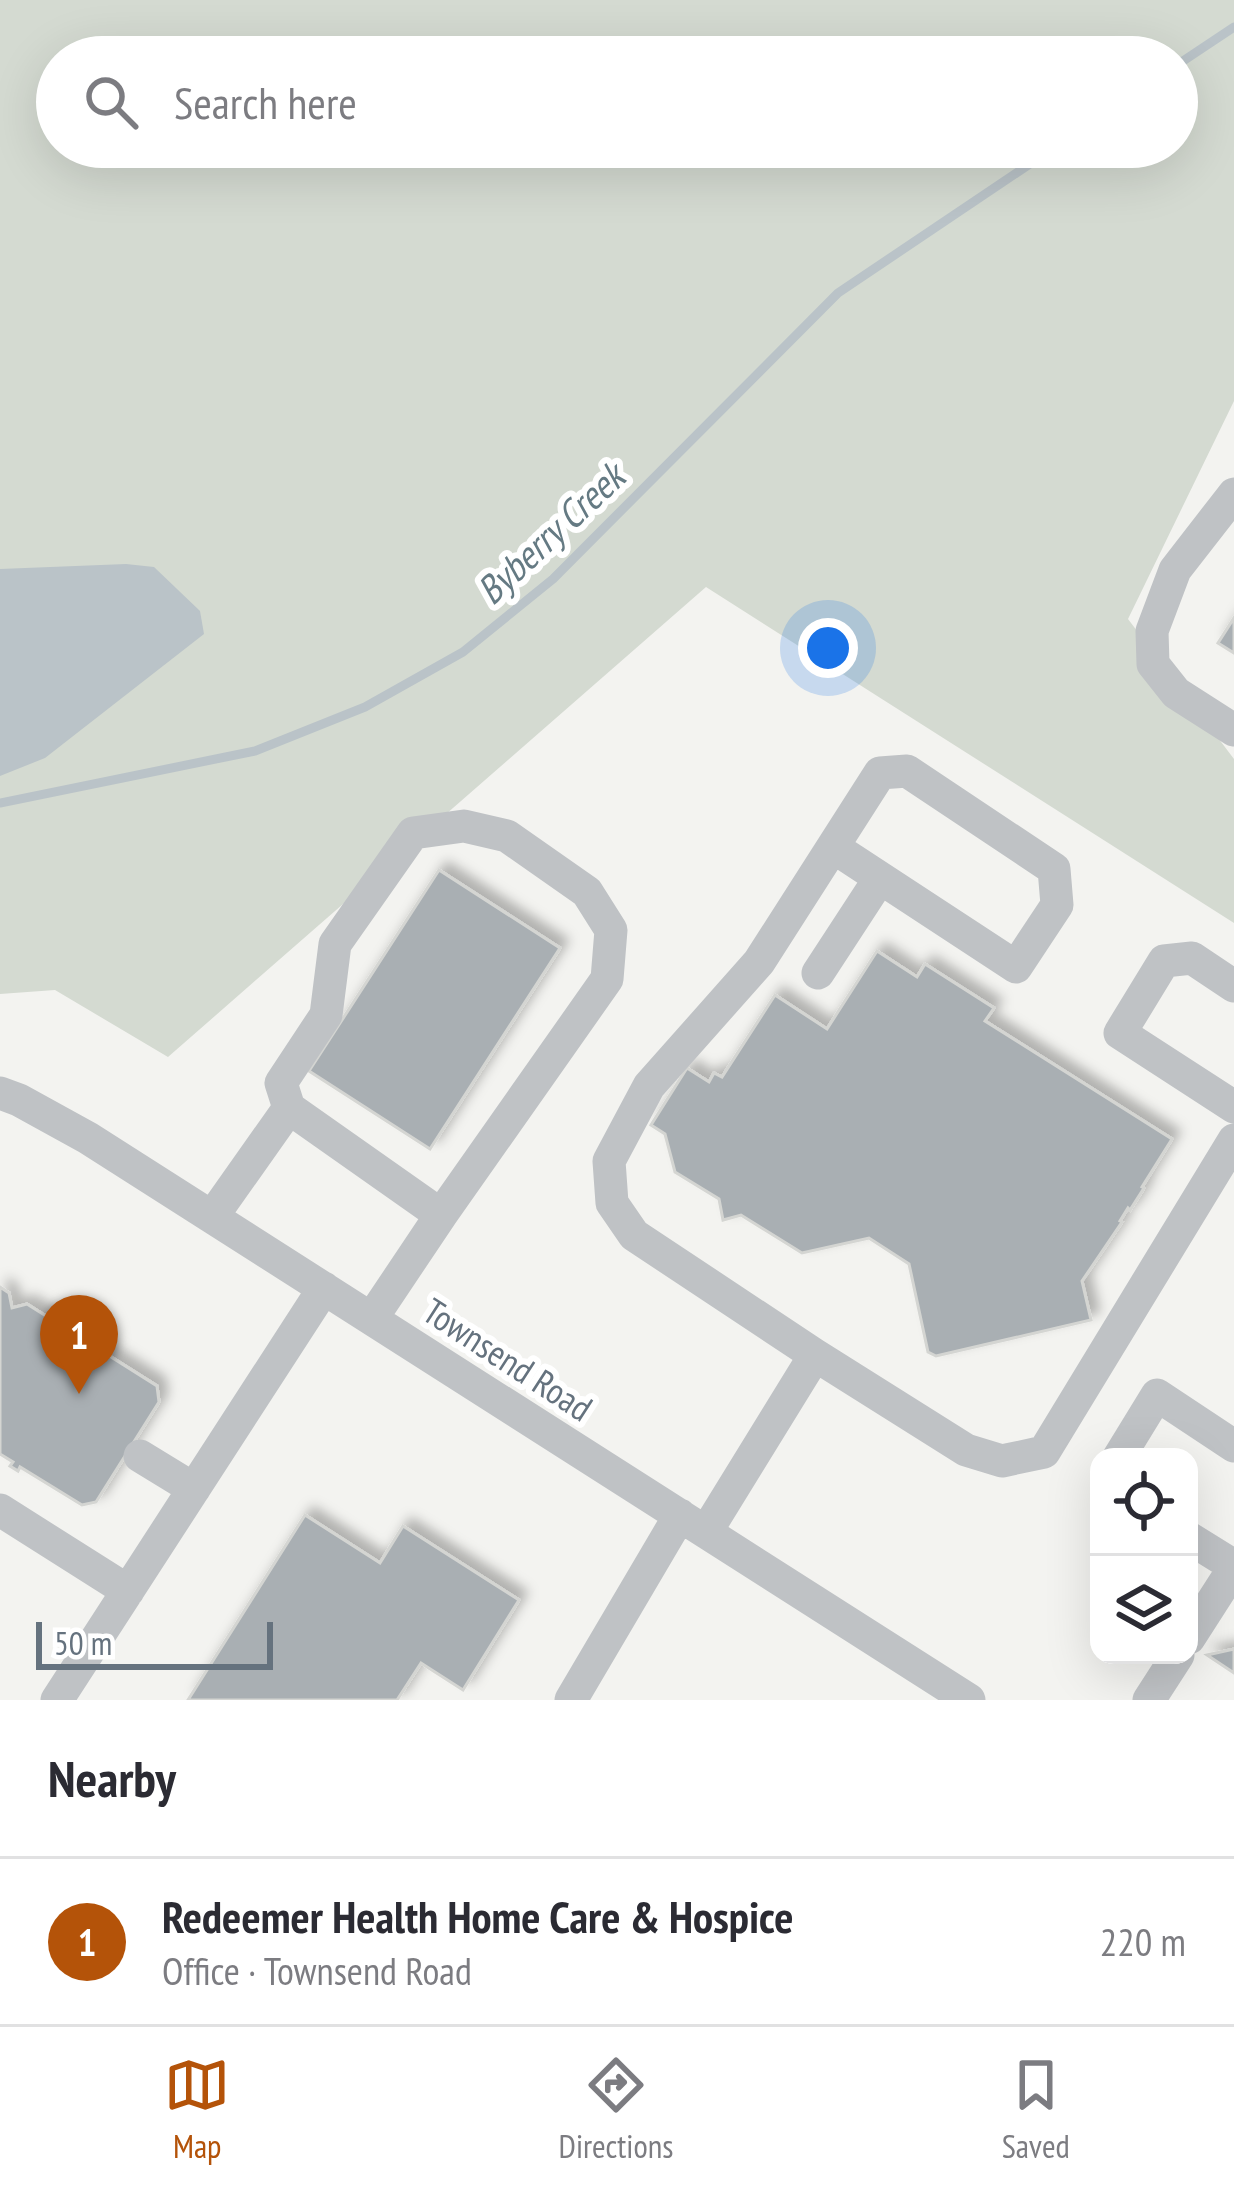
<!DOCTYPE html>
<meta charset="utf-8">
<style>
:root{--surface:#fff;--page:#f2f2f3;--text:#2b2b33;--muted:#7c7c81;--line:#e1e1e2;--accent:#b45309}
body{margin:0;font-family:"PT Sans Narrow",sans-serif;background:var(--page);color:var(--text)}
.controls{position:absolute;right:36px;bottom:36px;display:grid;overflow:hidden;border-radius:24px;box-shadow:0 12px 48px #0002}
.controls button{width:108px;height:108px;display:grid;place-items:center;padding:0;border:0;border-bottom:3px solid var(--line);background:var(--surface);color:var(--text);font:60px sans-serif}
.scale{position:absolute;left:36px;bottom:30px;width:237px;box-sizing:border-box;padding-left:12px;border:6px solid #65727e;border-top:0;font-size:33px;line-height:42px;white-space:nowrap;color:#65727e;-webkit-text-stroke:9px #fff;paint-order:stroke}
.you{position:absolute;left:828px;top:648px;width:42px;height:42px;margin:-30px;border:9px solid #fff;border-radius:50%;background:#1a73e8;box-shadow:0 0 0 18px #1a73e833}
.badge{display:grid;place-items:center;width:78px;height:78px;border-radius:50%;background:var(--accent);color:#fff;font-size:39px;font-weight:700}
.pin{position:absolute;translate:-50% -99px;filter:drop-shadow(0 3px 6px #0008)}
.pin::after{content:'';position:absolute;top:63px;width:42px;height:36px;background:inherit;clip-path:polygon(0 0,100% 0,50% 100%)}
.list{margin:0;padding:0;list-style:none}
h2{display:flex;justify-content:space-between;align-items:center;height:156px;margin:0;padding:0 48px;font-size:51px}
h2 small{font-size:39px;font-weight:400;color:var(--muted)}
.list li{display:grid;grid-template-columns:78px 1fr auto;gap:36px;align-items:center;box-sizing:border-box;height:168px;padding:0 48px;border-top:3px solid var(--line)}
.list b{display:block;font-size:45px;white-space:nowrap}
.list p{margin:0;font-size:39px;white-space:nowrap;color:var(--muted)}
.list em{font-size:39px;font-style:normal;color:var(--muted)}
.icon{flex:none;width:66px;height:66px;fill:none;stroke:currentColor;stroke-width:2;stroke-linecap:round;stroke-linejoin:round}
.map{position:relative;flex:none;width:1234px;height:1700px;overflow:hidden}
.search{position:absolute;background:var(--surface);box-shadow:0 12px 48px #0002;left:36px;right:36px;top:36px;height:132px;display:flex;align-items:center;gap:30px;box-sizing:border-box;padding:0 42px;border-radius:66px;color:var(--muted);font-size:45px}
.sheet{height:324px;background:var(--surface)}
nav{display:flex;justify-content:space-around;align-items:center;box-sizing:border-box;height:168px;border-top:3px solid var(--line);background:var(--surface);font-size:33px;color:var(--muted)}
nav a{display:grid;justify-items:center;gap:6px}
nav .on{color:var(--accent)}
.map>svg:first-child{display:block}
.green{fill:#d4dad1;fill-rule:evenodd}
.water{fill:#bac3c8}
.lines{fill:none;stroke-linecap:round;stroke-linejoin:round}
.stream{stroke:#bac3c8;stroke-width:9}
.building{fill:#a9afb3;stroke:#d4d5d2;stroke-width:3;filter:url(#shadow)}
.minor{stroke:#bfc2c5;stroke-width:33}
.labels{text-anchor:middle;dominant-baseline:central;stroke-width:12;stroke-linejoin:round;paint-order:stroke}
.street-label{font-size:36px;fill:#65727e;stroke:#fff}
.water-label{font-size:39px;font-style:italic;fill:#657a83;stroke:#fff}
</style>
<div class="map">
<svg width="1234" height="1700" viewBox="0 0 1234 1700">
<defs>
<filter id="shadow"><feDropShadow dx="8" dy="-8" stdDeviation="6" flood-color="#0004"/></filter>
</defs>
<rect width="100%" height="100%" fill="#f3f3f0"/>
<path class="green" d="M0 0H1234V401L1128 619 1234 759V923L706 587 168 1057 55 990 0 994ZM57 57H1177V147H57Z"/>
<path class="water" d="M126 564 154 567 200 611 204 634 45 758 0 776V569Z"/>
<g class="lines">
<path class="stream" d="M1177 65 1234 27
M0 803 255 751 365 707 463 652 553 579 838 293 1055 147"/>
</g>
<path class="building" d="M1234 618V653L1218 643Z
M439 870 560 948 430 1149 309 1071Z
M877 951 917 977 925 964 994 1008 985 1021 1172 1139 1142 1187 1144 1188 1130 1210 1128 1208 1120 1221 1122 1222 1082 1281 1091 1320 936 1356 928 1352 909 1264 869 1238 802 1253 741 1215 723 1220 719 1199 675 1172 665 1134 651 1125 687 1068 709 1082 714 1073 722 1077 775 995 827 1029Z
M0 1287 9 1293 12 1308 27 1304 157 1386 159 1402 96 1502 82 1505 20 1467 18 1471 10 1466 13 1462 0 1454Z
M305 1515 380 1563 403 1526 519 1600 463 1690 421 1663 397 1700H188Z
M1234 1649V1673L1207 1655Z"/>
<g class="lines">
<path class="minor" d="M1234 494 1175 570 1152 631 1153 664 1176 693 1234 730
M818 973 880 878
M1234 986 1192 958 1164 961 1120 1033 1234 1107
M0 1093 19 1100 88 1138 969 1700
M212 1217 289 1108
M372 1318 441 1215 607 979 611 930 587 892 507 836 464 826 413 833 335 944 326 1015 281 1083 289 1108 441 1215
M815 1355 634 1235 612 1203 609 1161 649 1086 759 962 880 773 907 771 1054 869 1057 905 1016 967 833 847
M140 1456 194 1489
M1119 1457 1157 1395 1234 1446
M0 1510 128 1591
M706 1532 815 1355 966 1450 1002 1461 1044 1452 1234 1140
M1189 1538 1234 1566
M1189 1638 1234 1568
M57 1700 324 1288
M571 1700 680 1515
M1149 1700 1178 1655"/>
</g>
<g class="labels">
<g class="street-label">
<text transform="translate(508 1359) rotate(33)">Townsend Road</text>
</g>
<g class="water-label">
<text transform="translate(550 533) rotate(-43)">Byberry Creek</text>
</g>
</g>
</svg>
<div class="controls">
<button><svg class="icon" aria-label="locate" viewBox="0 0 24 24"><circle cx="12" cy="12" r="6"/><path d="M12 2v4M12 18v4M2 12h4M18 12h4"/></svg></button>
<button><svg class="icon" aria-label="layers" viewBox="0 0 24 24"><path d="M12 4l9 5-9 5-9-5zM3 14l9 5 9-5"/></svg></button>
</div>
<div class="scale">50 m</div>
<div class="you"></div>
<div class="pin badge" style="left:79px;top:1394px">1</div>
<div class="search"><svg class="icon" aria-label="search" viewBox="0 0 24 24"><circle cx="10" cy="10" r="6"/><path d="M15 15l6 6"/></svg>Search here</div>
</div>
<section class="sheet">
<h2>Nearby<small></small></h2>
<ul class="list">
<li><span class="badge">1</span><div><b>Redeemer Health Home Care &amp; Hospice</b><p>Office · Townsend Road</p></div><em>220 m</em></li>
</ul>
</section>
<nav>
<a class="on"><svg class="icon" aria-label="map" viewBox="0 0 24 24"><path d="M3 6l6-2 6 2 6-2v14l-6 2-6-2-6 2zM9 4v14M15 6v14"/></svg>Map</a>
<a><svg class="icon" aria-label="directions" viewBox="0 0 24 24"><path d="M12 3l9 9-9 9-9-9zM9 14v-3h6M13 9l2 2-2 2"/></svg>Directions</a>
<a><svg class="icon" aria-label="saved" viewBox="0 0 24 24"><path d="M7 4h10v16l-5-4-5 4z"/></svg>Saved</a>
</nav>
